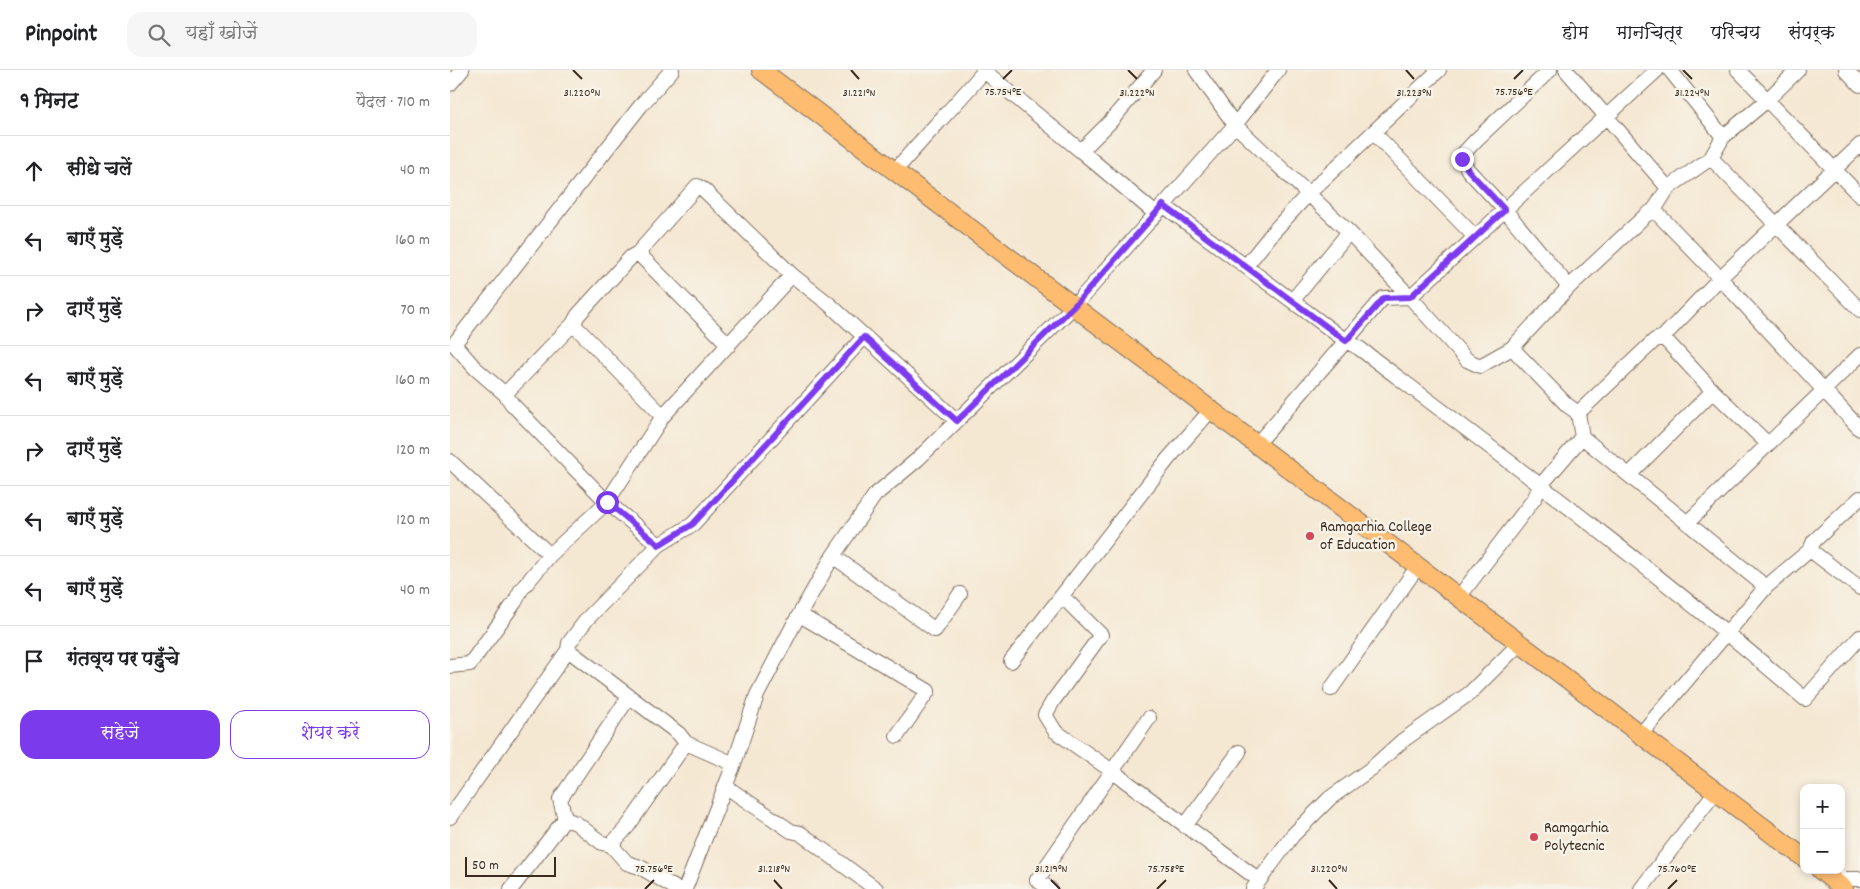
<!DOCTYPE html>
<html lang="hi">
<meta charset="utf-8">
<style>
:root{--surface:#fff;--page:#f6f6f6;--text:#202124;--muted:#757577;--line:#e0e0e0;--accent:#7c3aed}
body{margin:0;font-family:Dekko,"Playpen Sans Deva",sans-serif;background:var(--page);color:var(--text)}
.controls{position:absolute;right:15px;bottom:15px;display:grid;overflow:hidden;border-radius:10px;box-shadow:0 2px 8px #0003}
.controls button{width:45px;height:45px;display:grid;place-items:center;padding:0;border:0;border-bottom:1px solid var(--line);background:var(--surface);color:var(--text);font:25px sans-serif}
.scale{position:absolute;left:15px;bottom:12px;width:91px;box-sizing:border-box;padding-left:5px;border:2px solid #3b2a1e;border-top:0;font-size:14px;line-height:18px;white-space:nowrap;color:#3b2a1e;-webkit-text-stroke:4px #f7f3e8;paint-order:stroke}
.stop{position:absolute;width:15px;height:15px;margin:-11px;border:4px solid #7c3aed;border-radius:50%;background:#fff}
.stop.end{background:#7c3aed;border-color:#fff;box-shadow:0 1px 5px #0008}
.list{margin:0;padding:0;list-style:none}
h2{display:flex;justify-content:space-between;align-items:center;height:65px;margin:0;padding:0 20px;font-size:21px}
h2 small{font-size:16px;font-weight:400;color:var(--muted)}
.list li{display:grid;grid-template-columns:32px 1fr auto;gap:15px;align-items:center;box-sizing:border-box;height:70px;padding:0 20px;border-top:1px solid var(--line)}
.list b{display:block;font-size:19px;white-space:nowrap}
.list em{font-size:16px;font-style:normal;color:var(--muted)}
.actions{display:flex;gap:10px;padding:15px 20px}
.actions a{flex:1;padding:11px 0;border:1px solid var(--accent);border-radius:15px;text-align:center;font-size:18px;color:var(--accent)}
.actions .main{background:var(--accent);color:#fff}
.icon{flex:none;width:28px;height:28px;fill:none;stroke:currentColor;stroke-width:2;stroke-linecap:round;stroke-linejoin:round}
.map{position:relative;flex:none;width:1410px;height:819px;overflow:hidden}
header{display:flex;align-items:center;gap:30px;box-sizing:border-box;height:70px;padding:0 25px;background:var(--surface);border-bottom:1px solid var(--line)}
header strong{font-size:24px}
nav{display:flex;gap:28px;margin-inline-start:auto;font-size:18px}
.search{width:350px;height:45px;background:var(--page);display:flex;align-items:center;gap:12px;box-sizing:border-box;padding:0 18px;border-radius:15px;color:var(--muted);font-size:19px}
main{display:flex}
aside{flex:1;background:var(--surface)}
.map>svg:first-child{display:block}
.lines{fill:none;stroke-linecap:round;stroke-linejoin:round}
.minor-casing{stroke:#7c6c5d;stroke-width:16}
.major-casing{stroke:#7c6c5d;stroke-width:20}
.minor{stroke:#fff;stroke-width:14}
.major{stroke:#fdbc70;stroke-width:18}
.route{stroke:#7c3aed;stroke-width:6}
.ticks{fill:none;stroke:#3b2a1e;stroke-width:2}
.poi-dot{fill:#d1495b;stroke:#f7f3e8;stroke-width:2}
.labels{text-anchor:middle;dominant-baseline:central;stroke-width:5;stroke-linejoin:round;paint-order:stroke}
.poi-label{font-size:16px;fill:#3b2a1e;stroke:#f7f3e8;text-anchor:start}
.ticks-label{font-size:12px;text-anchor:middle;fill:#3b2a1e;stroke:#f7f3e8;stroke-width:5;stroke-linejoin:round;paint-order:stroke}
</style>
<header>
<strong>Pinpoint</strong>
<div class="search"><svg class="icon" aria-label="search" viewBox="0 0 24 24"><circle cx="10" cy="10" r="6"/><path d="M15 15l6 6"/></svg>यहाँ खोजें</div>
<nav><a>होम</a><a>मानचित्र</a><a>परिचय</a><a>संपर्क</a></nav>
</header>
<main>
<aside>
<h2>9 मिनट<small>पैदल · 710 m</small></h2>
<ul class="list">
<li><svg class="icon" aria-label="ahead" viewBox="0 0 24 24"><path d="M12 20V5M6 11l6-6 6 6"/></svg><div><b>सीधे चलें</b></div><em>40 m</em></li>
<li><svg class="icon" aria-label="left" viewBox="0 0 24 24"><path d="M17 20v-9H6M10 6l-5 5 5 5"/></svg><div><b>बाएँ मुड़ें</b></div><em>160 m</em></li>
<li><svg class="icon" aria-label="right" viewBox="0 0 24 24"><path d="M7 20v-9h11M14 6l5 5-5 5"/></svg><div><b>दाएँ मुड़ें</b></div><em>70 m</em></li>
<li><svg class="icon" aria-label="left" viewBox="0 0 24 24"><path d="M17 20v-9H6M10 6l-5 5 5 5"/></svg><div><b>बाएँ मुड़ें</b></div><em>160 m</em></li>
<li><svg class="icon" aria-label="right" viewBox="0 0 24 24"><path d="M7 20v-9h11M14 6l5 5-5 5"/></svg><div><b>दाएँ मुड़ें</b></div><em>120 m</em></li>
<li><svg class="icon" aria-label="left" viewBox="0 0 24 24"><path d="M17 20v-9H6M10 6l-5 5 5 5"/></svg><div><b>बाएँ मुड़ें</b></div><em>120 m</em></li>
<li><svg class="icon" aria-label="left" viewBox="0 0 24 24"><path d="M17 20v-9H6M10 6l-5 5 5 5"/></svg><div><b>बाएँ मुड़ें</b></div><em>40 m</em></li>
<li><svg class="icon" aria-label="arrive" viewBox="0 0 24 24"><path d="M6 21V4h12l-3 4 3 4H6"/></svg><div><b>गंतव्य पर पहुँचे</b></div></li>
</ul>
<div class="actions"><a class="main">सहेजें</a><a>शेयर करें</a></div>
</aside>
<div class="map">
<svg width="1410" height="819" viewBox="0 0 1410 819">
<rect width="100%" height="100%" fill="#f7f3e8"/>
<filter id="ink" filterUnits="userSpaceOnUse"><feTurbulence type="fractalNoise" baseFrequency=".02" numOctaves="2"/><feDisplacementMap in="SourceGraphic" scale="10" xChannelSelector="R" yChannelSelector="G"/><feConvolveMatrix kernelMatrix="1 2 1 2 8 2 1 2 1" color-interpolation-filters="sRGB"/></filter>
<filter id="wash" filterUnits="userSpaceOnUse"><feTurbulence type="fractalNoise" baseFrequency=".0096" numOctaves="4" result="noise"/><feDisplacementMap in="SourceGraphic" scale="20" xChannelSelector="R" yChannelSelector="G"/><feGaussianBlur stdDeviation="1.12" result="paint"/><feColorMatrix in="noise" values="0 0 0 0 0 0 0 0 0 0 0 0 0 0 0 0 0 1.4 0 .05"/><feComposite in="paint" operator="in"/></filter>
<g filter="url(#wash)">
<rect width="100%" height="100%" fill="#f5e8d3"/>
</g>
<g filter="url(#ink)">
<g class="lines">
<defs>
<path id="minor" d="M533 0 631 81
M704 0 660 52 631 81 706 144
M746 0 785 55 828 0
M1100 0 1026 70 1012 85V89L1018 100 1055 140 1119 217
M1116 0 1218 118
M1220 0 1273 67
M1288 0 1410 126
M1396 0 1410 15
M0 14 12 0
M924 63 1025 167
M1261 88 1410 240
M445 101C474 66 506 35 535 0
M713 135 896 271 909 278C1060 392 1212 505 1355 629L1410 567
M1204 140 1270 208 1410 359
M188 183 279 275
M796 196 824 161 858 124 989 0
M843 230 899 162
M123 254 213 346
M1213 267 1263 321 1318 374
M1062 278 1117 335 1128 343 1132 367 1316 517
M55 324 123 254 128 245 181 187 188 183 247 116 254 120 342 205 379 234 507 351
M1128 343 1205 270 1213 267 1270 208 1410 75
M807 374 933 228 960 227 1017 290 1030 296 1062 278 1119 217 1196 145 1204 140 1218 118 1261 88 1273 67 1316 31 1348 0
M0 391 100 485
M1179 405 1263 321
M1237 453 1410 285
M209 475 157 432 62 334 55 324 25 298 4 274 192 34 222 0
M1360 480 1410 518
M383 486 485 560 510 524
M612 526 651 565 603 631 595 645 605 661 662 701 809 810
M1009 527 1084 429 1091 415 1132 367
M350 545 478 621 447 666
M118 580 229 664 236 673 284 694
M561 591 718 389 761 340
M0 596 20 594 65 532 71 520 100 485 157 432 213 346 342 205
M881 619 968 496
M179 627 110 729 115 749 126 753 152 773 161 775 177 793 190 797 227 819
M1191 664 1316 517 1360 480 1364 471 1410 428
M275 716 341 761 350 763 426 819
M0 747 118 580 119 573 137 549 209 475 243 454 414 267
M735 756 789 682
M161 775 178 756 236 673
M1381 809H1410
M61 819 115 749
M235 819 284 694 307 625 344 554 383 486 425 425 468 389 624 236 785 55 899 162 960 227 1207 0
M600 819 587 810 699 648
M803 819 843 765 880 728 922 698 952 671 1020 623 1070 573
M1191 819 1266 721"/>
<path id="major" d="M311 0 1354 788
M1370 800 1394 819"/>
</defs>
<use href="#minor" class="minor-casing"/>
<use href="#major" class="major-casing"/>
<use href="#minor" class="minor"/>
<use href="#major" class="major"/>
</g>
</g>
<g class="lines" filter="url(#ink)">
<path class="route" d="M157 432 209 475 243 454 414 267 507 351 624 236 713 135 896 271 934 228 960 227 1055 140 1018 100 1012 89"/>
</g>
<path class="ticks" d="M123 0 132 9M401 0 409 9M678 0 687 9M956 0 964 9M1233 0 1242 9M553 9 562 0M1064 9 1073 0M324 810 332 819M601 810 610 819M879 810 887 819M195 819 204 810M707 819 716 810M1218 819 1227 810"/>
<g class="poi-dot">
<circle cx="860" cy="466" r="5"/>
<circle cx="1084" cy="767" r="5"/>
</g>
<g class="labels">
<g class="poi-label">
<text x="870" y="457">Ramgarhia College<tspan x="870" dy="18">of Education</tspan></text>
<text x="1094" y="758">Ramgarhia<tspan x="1094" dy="18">Polytecnic</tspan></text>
</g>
</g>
<g class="ticks-label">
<text x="553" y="25">75.754°E</text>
<text x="1064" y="25">75.756°E</text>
<text x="132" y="26">31.220°N</text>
<text x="409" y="26">31.221°N</text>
<text x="687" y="26">31.222°N</text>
<text x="964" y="26">31.223°N</text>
<text x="1242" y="26">31.224°N</text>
<text x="324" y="802">31.218°N</text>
<text x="601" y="802">31.219°N</text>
<text x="879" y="802">31.220°N</text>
<text x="204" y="802">75.756°E</text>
<text x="716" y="802">75.758°E</text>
<text x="1227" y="802">75.760°E</text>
</g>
</svg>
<div class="controls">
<button>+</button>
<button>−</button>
</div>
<div class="scale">50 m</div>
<div class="stop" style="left:157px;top:432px"></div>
<div class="stop end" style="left:1012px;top:89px"></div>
</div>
</main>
